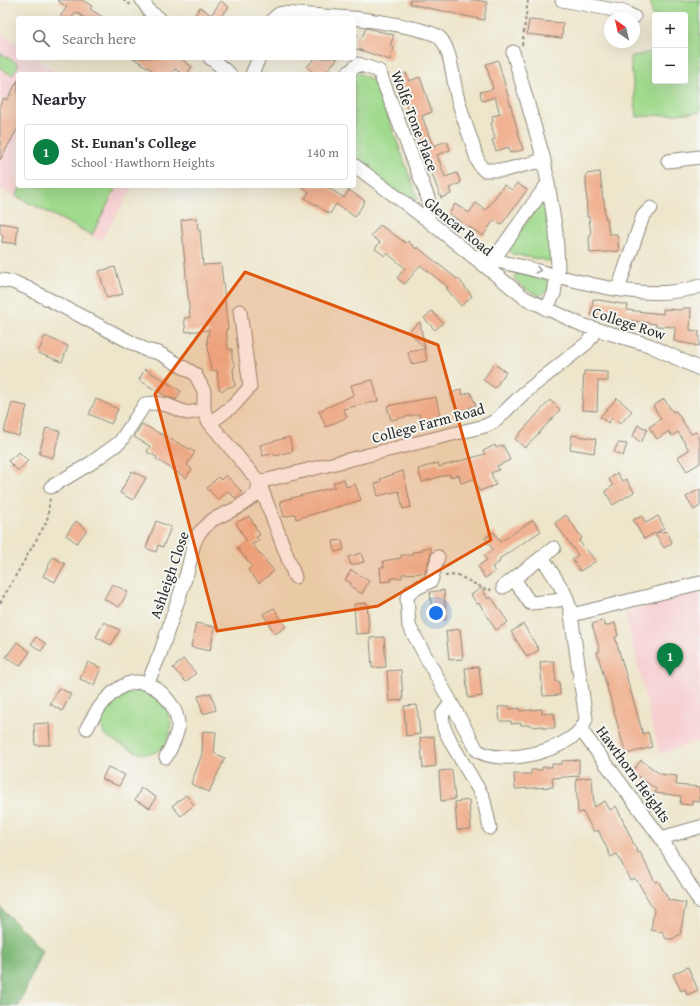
<!DOCTYPE html>
<meta charset="utf-8">
<style>
:root{--surface:#fff;--page:#f7f7f7;--text:#2b2b33;--muted:#7c7c81;--line:#e1e1e2;--accent:#0b8043}
body{margin:0;font-family:"Gentium Book Plus",serif;background:var(--page);color:var(--text)}
.controls{position:absolute;right:12px;top:12px;display:grid;overflow:hidden;border-radius:4px;box-shadow:0 4px 16px #0002}
.controls button{width:36px;height:36px;display:grid;place-items:center;padding:0;border:0;border-bottom:1px solid var(--line);background:var(--surface);color:var(--text);font:20px sans-serif}
.compass{position:absolute;left:604px;top:12px;width:36px;height:36px;border-radius:50%;background:var(--surface);box-shadow:0 4px 16px #0002;rotate:326deg}
.you{position:absolute;left:436px;top:613px;width:14px;height:14px;margin:-10px;border:3px solid #fff;border-radius:50%;background:#1a73e8;box-shadow:0 0 0 6px #1a73e833}
.badge{display:grid;place-items:center;width:26px;height:26px;border-radius:50%;background:var(--accent);color:#fff;font-size:13px;font-weight:700}
.pin{position:absolute;translate:-50% -33px;filter:drop-shadow(0 1px 2px #0008)}
.pin::after{content:'';position:absolute;top:21px;width:14px;height:12px;background:inherit;clip-path:polygon(0 0,100% 0,50% 100%)}
.list{margin:0;padding:0;list-style:none}
h2{display:flex;justify-content:space-between;align-items:center;height:52px;margin:0;padding:0 16px;font-size:17px}
h2 small{font-size:13px;font-weight:400;color:var(--muted)}
.list li{display:grid;grid-template-columns:26px 1fr auto;gap:12px;align-items:center;box-sizing:border-box;height:56px;margin:0 8px 8px;padding:0 8px;border:1px solid var(--line);border-radius:4px}
.list b{display:block;font-size:15px;white-space:nowrap}
.list p{margin:0;font-size:13px;white-space:nowrap;color:var(--muted)}
.list em{font-size:13px;font-style:normal;color:var(--muted)}
.icon{flex:none;width:22px;height:22px;fill:none;stroke:currentColor;stroke-width:2;stroke-linecap:round;stroke-linejoin:round}
.map{position:relative;flex:none;width:700px;height:1006px;overflow:hidden}
.search{position:absolute;background:var(--surface);box-shadow:0 4px 16px #0002;left:16px;top:16px;width:340px;height:44px;display:flex;align-items:center;gap:10px;box-sizing:border-box;padding:0 14px;border-radius:4px;color:var(--muted);font-size:15px}
.panel{position:absolute;background:var(--surface);box-shadow:0 4px 16px #0002;left:16px;top:72px;width:340px;height:116px;border-radius:4px}
.map>svg:first-child{display:block}
.built{fill:#f7cfd1}
.green{fill:#a0da8d;stroke:#66825c}
.forest{fill:#80ba78;stroke:#567252}
.building{fill:#f0b292}
.lines{fill:none;stroke-linecap:round;stroke-linejoin:round}
.minor-casing{stroke:#8c887b;stroke-width:15}
.path{stroke:#8c887b;stroke-width:2;stroke-dasharray:3 3;stroke-linecap:butt}
.minor{stroke:#fff;stroke-width:13}
.oneway{stroke:#a0a0a0}
.marked{fill:#df570e;fill-opacity:0.2;stroke:#df570e;stroke-width:3;stroke-linejoin:round}
.labels{text-anchor:middle;dominant-baseline:central;stroke-width:4;stroke-linejoin:round;paint-order:stroke}
.street-label{font-size:15px;fill:#2b2b2b;stroke:#f6f6f2}
</style>
<div class="map">
<svg width="700" height="1006" viewBox="0 0 700 1006">
<rect width="100%" height="100%" fill="#f6f6f2"/>
<filter id="ink" filterUnits="userSpaceOnUse"><feTurbulence type="fractalNoise" baseFrequency=".025" numOctaves="2"/><feDisplacementMap in="SourceGraphic" scale="8" xChannelSelector="R" yChannelSelector="G"/><feConvolveMatrix kernelMatrix="1 2 1 2 8 2 1 2 1" color-interpolation-filters="sRGB"/></filter>
<filter id="wash" filterUnits="userSpaceOnUse"><feTurbulence type="fractalNoise" baseFrequency=".012" numOctaves="4" result="noise"/><feDisplacementMap in="SourceGraphic" scale="16" xChannelSelector="R" yChannelSelector="G"/><feGaussianBlur stdDeviation="0.9" result="paint"/><feColorMatrix in="noise" values="0 0 0 0 0 0 0 0 0 0 0 0 0 0 0 0 0 1.4 0 .05"/><feComposite in="paint" operator="in"/></filter>
<g filter="url(#wash)">
<rect width="100%" height="100%" fill="#ede6cb"/>
<path class="built" d="M0 32 18 45V58H36L58 74H18V186H134L101 241 0 189Z
M700 592V741L659 754 625 612Z"/>
<path class="green" d="M650 0H700V112L637 117 630 57 655 51V81H685V15H655V34Z
M0 53 19 64 12 75 0 68Z
M356 72 369 78 378 90 418 199 408 201 354 158V74Z
M21 186H117L92 235 16 196Z
M541 202 545 209 554 258 549 261 512 254 508 248Z
M517 272 549 280 548 289 541 295C533 295 518 284 514 278Z
M140 691C188 704 173 762 140 753 128 749 115 741 104 735L101 722 102 713C113 701 123 692 140 691Z"/>
<path class="forest" d="M0 907 42 950 19 1006H0Z"/>
<g id="blocks">
<path class="building" d="M57 0H82L92 6 90 9 104 18H85L76 12 72 18H59L67 7Z
M410 0H476L487 2 484 20 410 4Z
M221 1 229 7 220 18H193L200 7 211 15Z
M529 20 563 23 562 38 527 34Z
M366 28 394 35 390 46 394 48 390 60 354 48V35L362 37Z
M133 58H180L192 67 187 74H182L175 69 172 74H150L152 70Z
M315 58H338L324 74H315L307 67Z
M498 60 523 150 510 153 509 147 496 151 492 140 495 139 491 123 493 122 492 116 500 114 495 97 482 101 480 92 493 89 486 64Z
M406 73 409 81 420 77 432 112 422 116 433 146 447 141 450 150 437 155 445 177 457 173 461 183 449 188 451 194 441 198 396 77Z
M18 80V128L0 160V105L4 98 7 100Z
M600 172 603 200H604L605 218H607L609 234H617L619 251 590 253 589 236H591L589 217H587L586 174Z
M517 183 527 190 501 225 494 220 483 236 449 214 455 204 469 213 476 203 486 210 504 185 512 190Z
M301 186H326L344 198 349 190 365 201 355 217 336 204 330 214 305 198 309 192Z
M197 218 198 230H200L203 265 221 264 228 329H226L228 349H232V359L235 365 233 370 235 386 229 387 223 391 219 389 217 370 211 371 207 340 209 330 186 332 184 318H190L181 220Z
M0 223 18 226 16 244 2 242 3 236 0 234Z
M380 225 406 243 408 241 416 249 417 247 457 279 458 278 472 296 461 306 446 288 448 287 420 265 405 284 397 278 405 268 387 253 385 256 375 249 380 242 371 236Z
M115 267 123 294 107 298 99 271Z
M593 299 628 305 627 310 663 314V309L682 310V308H691L690 330 699 331V346L674 341 675 327 656 326V324L591 315Z
M432 311 443 323 435 330 424 318Z
M420 322 427 361 411 364 408 352 425 349 409 331Z
M45 336 68 346 62 362 38 353Z
M494 364 506 372 495 388 483 380Z
M145 369 181 391 176 400 167 397 139 380Z
M584 371 608 372V381H598L597 411 582 410Z
M373 380 378 401 343 409 347 417 326 427 319 411 354 395 351 385Z
M461 389 463 395 470 392 476 405 458 413 450 394Z
M436 397 440 416 421 421 419 414 391 420 387 406Z
M617 398 632 411 620 424 613 417 608 423 600 417Z
M96 399 118 409 111 424 89 414Z
M664 399 673 412 676 411 691 434 696 432 700 439V463L687 471 678 457 689 450 678 432 672 436 669 431 657 439 649 427 661 419 653 406Z
M550 400 560 410 525 448 515 439Z
M12 403 27 406 19 436 4 432Z
M142 424 195 452 187 465 192 469 186 478 156 459 157 457 147 452 150 446 134 437Z
M638 425 647 429 641 443 633 436Z
M46 428 60 431 53 458 39 454Z
M572 435 596 439 594 453 570 449Z
M289 437 293 451 275 456 274 453 263 456 260 445Z
M618 443 627 444 623 456 614 452Z
M495 445 496 448 503 445 510 460 497 466 499 470 491 473 496 485 479 491 474 479 461 483 459 475 450 477 449 474 422 482 418 469 438 463 439 467 485 454 483 451Z
M19 452 28 461 18 471 8 461Z
M132 471 146 478 133 500 120 493Z
M403 471 411 507 403 509 399 491 378 496 375 484 381 482 380 479Z
M617 473 622 481 626 479 634 492 613 505 605 491 613 486 609 479Z
M226 475 242 492 235 498 228 491 218 500 207 488 218 477 221 480Z
M344 479 346 487 355 484 361 500 296 519 295 514 284 517 280 501 335 487 333 483Z
M700 489V506L694 510 686 497Z
M566 515 582 538 579 541 596 561 580 571 572 559 578 555 555 523Z
M249 516 260 535 256 537 259 541 252 544 274 571 259 583 248 570 252 566 237 548 247 542 236 523Z
M642 516 646 523 658 516 664 528 656 533 667 531 672 543 664 548 655 533 644 539 633 520Z
M533 520 541 531 499 559 500 562 492 567 495 572 485 578 478 566 487 560 484 556 493 550 485 538 494 532 500 542Z
M76 521 87 530 77 543 66 535Z
M156 521 171 527 163 547 158 545 156 552 146 548Z
M342 540 344 550 335 552 333 541Z
M422 548H431V553L425 573 402 574V578H391V581L381 582 380 567H384L383 561 401 558V555H412V552L422 551Z
M361 553 364 562 351 565 348 557Z
M53 557 65 564 55 582 43 576Z
M351 570 369 581 362 594 350 586 351 583 345 580Z
M112 584 128 592 119 607 104 599Z
M481 588 488 599 491 597 508 622 496 630 479 603 477 604 471 595Z
M444 590 446 620 433 621 430 592Z
M367 603 369 633 356 634 354 604Z
M274 608 286 627 275 634 263 614Z
M604 620 605 626 615 623 618 636 615 637 643 734 648 732 652 747 626 754 597 652 600 651 592 624Z
M104 622 120 630 111 645 96 637Z
M196 623 215 627 210 651 191 647Z
M523 624 539 650 527 657 511 632Z
M460 629 463 659 449 660 446 631Z
M36 637 46 644 41 651 31 644Z
M384 637 386 667 372 668 370 638Z
M17 642 30 652 20 666 6 657Z
M183 659 196 673 186 682 173 668Z
M554 661 556 682 559 681 560 695 543 696 540 662Z
M88 662 101 668 94 685 80 679Z
M479 667 482 696 468 698 465 668Z
M401 670 403 700 389 701 387 671Z
M59 688 71 694 62 711 50 704Z
M211 693 216 710 203 714 198 696Z
M417 705 420 734 406 736 404 706Z
M510 706V709L520 708V711L542 709V714L554 713 555 728H544L543 726 533 727 532 725H521V723L511 724V721H500L498 707Z
M49 723 50 745H35L34 724Z
M203 731 216 732 214 753 225 758 209 792 191 784 202 754Z
M434 736 436 766 423 768 420 738Z
M579 760V776L552 778 553 787 515 789 514 774H531V770H542V767H552V764H562V761Z
M641 760 660 774 677 776 676 785 700 787V802L692 801V805L680 804 681 796 655 793 656 789 632 772Z
M108 767 125 775 119 786 102 779Z
M452 770 455 799 441 801 439 771Z
M592 777 594 807 605 801 610 810 616 806 638 853 640 852 655 882 658 881 669 900 686 903 680 935H678L673 939H666L663 932 651 930 654 910 638 882 634 878 630 880 617 854 611 857 598 830 594 832 583 812 578 813 576 779Z
M141 788 156 797 150 808 135 800Z
M186 795 194 805 181 816 172 806Z
M469 800 471 829 457 830 455 802Z
M688 967 698 990 687 995 685 989 681 991 673 974Z"/>
</g>
</g>
<g filter="url(#ink)">
<use href="#blocks" fill-opacity="0" stroke="#8c887b" stroke-width="1"/>
<g class="lines">
<defs>
<path id="minor" d="M142 0 150 12 159 18
M562 0 624 12 634 17
M274 18 279 14 283 13 351 18
M354 18C369 20 432 29 440 38 451 49 453 80 457 96 461 110 465 123 470 137 474 146 476 164 484 170H505L544 160
M513 52 544 160 556 232 558 268 554 294 546 309
M210 58 230 74
M252 74 259 58
M347 74 358 64 379 71 428 198 430 212 426 219
M668 161 700 157
M354 165 426 219 525 298 582 325 649 345 700 369
M472 256C541 266 633 309 700 286
M494 259 548 183
M0 280 13 282 27 288 146 350 159 353 195 374 204 391V410L208 421 259 482 295 577
M618 289 643 216 651 208
M210 423 234 405 250 387 240 311
M259 482 485 426 495 421 524 393 587 343 592 336 594 329
M51 487 91 463 120 442 145 404 155 403 167 405 187 413 204 410
M438 557 431 581 411 591 407 598 409 626 477 750C500 768 578 750 586 719L570 608 564 592 542 557
M514 579 530 603 554 601 567 598
M503 587 554 548
M572 615 700 583
M148 682 160 654 187 573 194 543 199 533 212 520 237 508 257 494 259 482
M450 704 442 715 444 728 453 746 483 797 490 828
M87 728C104 695 136 660 168 700 174 707 179 718 178 728 176 738 171 748 166 757
M581 730 661 838 700 902
M661 838 700 827"/>
</defs>
<use href="#minor" class="minor-casing"/>
<path class="path" d="M123 0 131 5
M522 45 528 0
M445 576 457 575 489 591 492 588
M0 603 47 521 50 498"/>
<use href="#minor" class="minor"/>
</g>
<defs><path id="oneway-chevron" d="M-2-3.5L2.5 0L-2 3.5" fill="none" stroke-width="1.6" stroke-linecap="round" stroke-linejoin="round"/></defs>
<use class="oneway" href="#oneway-chevron" transform="translate(538 270) rotate(14)"/>
</g>
<path class="marked" d="M245 272 438 345 491 540 378 606 217 631 155 394Z"/>
<g class="labels">
<g class="street-label">
<text transform="translate(415 121) rotate(69)">Wolfe Tone Place</text>
<text transform="translate(459 226) rotate(39)">Glencar Road</text>
<text transform="translate(629 323) rotate(18)">College Row</text>
<text transform="translate(428 423) rotate(-15)">College Farm Road</text>
<text transform="translate(169 575) rotate(-71)">Ashleigh Close</text>
<text transform="translate(634 774) rotate(54)">Hawthorn Heights</text>
</g>
</g>
</svg>
<div class="controls">
<button>+</button>
<button>−</button>
</div>
<svg class="compass" viewBox="-18 -18 36 36"><path d="M0-13l5 13h-10z" fill="#e53935"/><path d="M0 13l5-13h-10z" fill="#7c7c81"/></svg>
<div class="you"></div>
<div class="pin badge" style="left:670px;top:676px">1</div>
<div class="search"><svg class="icon" aria-label="search" viewBox="0 0 24 24"><circle cx="10" cy="10" r="6"/><path d="M15 15l6 6"/></svg>Search here</div>
<section class="panel">
<h2>Nearby<small></small></h2>
<ul class="list">
<li><span class="badge">1</span><div><b>St. Eunan's College</b><p>School · Hawthorn Heights</p></div><em>140 m</em></li>
</ul>
</section>
</div>
